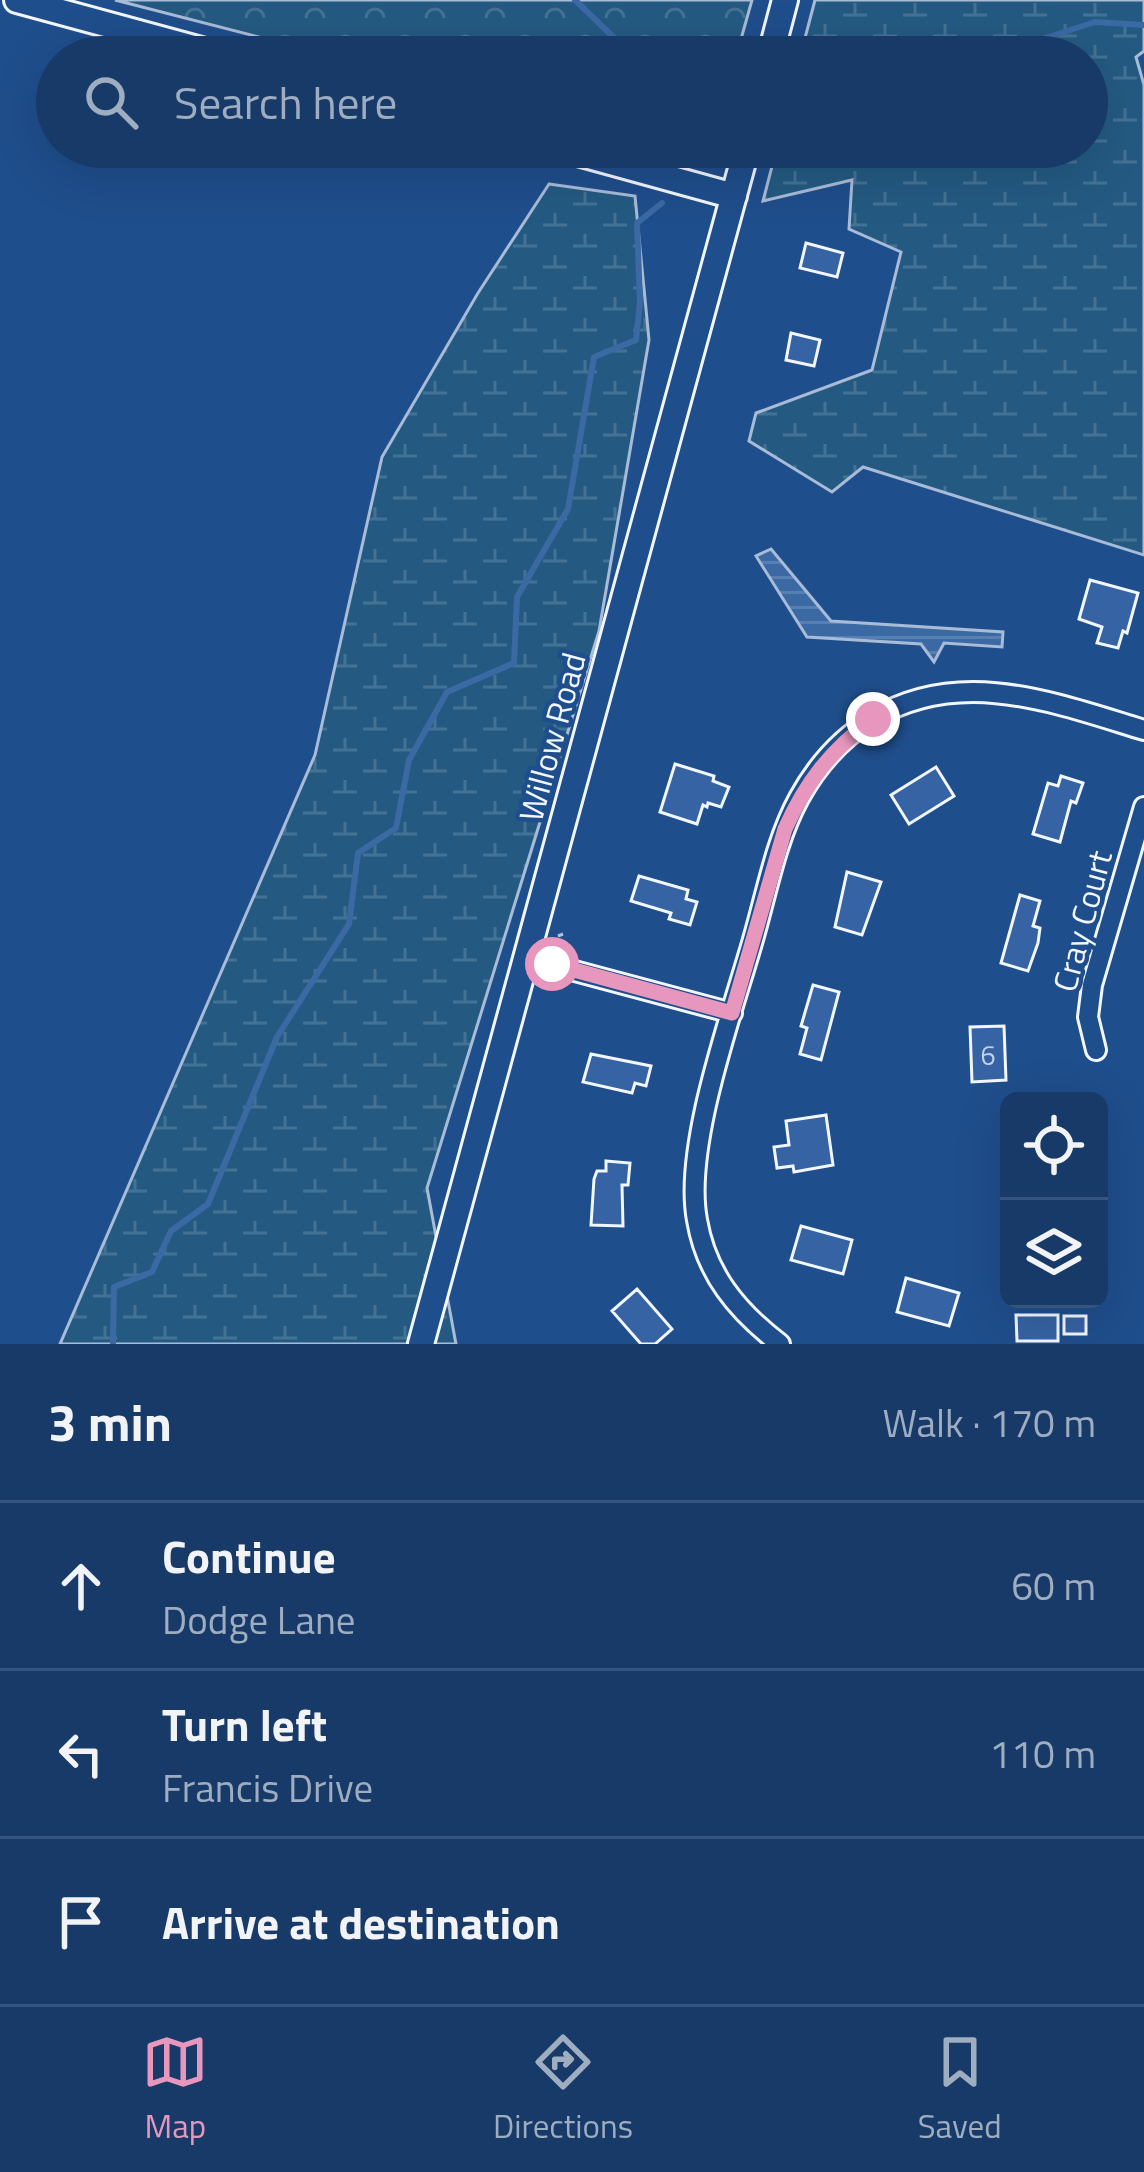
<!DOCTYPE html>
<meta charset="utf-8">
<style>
:root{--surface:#173a69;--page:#244571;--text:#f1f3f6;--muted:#9eadc0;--line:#36547d;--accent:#e797bd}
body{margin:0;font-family:"Titillium Web",sans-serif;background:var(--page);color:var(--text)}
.controls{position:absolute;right:36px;bottom:36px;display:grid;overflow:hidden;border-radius:18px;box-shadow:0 12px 48px #0002}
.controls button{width:108px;height:108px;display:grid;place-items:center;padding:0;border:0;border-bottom:3px solid var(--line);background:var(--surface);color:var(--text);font:60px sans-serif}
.stop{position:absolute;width:36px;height:36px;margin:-27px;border:9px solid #e797bd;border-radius:50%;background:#fff}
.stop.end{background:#e797bd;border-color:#fff;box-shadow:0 3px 12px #0008}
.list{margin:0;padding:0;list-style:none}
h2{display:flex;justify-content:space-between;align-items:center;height:156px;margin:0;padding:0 48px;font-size:51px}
h2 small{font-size:39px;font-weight:400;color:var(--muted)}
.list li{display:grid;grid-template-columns:78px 1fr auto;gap:36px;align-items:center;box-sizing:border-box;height:168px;padding:0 48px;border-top:3px solid var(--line)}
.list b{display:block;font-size:45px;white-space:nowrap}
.list p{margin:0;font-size:39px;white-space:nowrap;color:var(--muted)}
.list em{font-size:39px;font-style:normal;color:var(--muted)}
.icon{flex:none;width:66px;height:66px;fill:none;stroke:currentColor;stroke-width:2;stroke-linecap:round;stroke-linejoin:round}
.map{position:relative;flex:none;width:1144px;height:1344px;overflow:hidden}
.search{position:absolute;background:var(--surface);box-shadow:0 12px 48px #0002;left:36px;right:36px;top:36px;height:132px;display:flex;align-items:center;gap:30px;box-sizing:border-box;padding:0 42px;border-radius:66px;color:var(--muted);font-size:45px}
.sheet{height:660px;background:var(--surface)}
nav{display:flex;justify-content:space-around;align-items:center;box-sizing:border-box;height:168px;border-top:3px solid var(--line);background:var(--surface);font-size:33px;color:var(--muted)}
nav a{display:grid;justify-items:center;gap:6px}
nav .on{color:var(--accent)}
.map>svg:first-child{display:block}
.forest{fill:url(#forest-crowns);stroke:#a8bbd7;stroke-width:3}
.wetland{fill:url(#wetland-marsh);stroke:#a8bbd7;stroke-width:3}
.water{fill:url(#water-rules);stroke:#a8bbd7;stroke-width:3}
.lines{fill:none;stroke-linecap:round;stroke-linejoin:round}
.stream{stroke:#3b69a3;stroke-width:6}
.building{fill:#3563a3;stroke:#f2f6ff;stroke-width:3}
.minor-casing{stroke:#f2f6ff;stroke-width:24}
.tertiary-casing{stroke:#f2f6ff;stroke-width:30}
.path{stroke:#b3c4dc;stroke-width:3;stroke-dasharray:9 6;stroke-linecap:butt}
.minor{stroke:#1f4e8c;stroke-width:18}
.tertiary{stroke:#1f4e8c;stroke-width:24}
.route{stroke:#e797bd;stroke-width:15}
.labels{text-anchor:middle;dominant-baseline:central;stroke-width:9;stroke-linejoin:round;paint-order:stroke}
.number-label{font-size:27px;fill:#c3d1e8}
.street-label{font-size:33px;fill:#f2f6ff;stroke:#1f4e8c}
</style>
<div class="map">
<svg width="1144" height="1344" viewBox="0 0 1144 1344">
<defs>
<pattern id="forest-crowns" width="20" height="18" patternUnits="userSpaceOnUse" patternTransform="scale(3)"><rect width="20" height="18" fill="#245a82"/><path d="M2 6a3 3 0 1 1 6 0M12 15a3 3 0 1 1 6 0" fill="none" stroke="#447295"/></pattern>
<pattern id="wetland-marsh" width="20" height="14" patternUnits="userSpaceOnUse" patternTransform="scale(3)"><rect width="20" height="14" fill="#245a82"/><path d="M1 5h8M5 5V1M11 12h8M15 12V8" fill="none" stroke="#447295"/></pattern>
<pattern id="water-rules" width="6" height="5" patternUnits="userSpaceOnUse" patternTransform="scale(3)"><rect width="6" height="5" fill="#3b69a3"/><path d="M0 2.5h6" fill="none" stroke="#587fb1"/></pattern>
</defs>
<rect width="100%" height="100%" fill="#1f4e8c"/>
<path class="forest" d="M115 0H752L736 57H337Z"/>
<path class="wetland" d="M815 0H1144V51L1136 57 1144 85V555L863 467 832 492 749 441 756 413 872 370 901 252 849 229 852 180 763 201 777 147H1087V57H800Z
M549 184 635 196 649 340 599 631 427 1188 456 1344H60L315 755 382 457 478 293Z"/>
<path class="water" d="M771 549 831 621 1003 632 1002 647 944 643 934 662 921 644 807 637 756 556Z"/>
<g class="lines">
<path class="stream" d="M575 0 634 57
M1010 57 1021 46 1095 22 1144 25
M792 148 800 147
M675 154 679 147
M113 1344 114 1287 152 1272 171 1231 208 1204 277 1037 349 924 358 853 396 828 409 760 447 692 514 663 517 597 568 509 594 357 636 340 640 303 637 223 662 203"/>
</g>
<path class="building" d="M806 243 843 253 837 277 800 268Z
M791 333 820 340 814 366 786 360Z
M1090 580 1138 593 1127 633 1123 631 1118 648 1097 643 1102 627 1079 619Z
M675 764 714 776 713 781 729 787 721 807 708 803 707 807 703 805 697 824 660 812Z
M936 767 954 796 909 824 891 795Z
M1061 776 1083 783 1076 803 1071 801 1060 842 1033 834 1048 783 1058 786Z
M847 872 881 882 862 935 835 927Z
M639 876 688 890 686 899 697 902 690 925 669 919 671 913 631 901Z
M1020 895 1040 901 1033 926 1040 928 1038 943 1028 971 1001 963Z
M813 985 839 992 821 1060 800 1054 807 1028 801 1026Z
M1004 1026 1006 1080 972 1082 970 1027Z
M591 1054 651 1066 646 1086 635 1083 632 1093 583 1082Z
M826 1115 833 1165 794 1172 793 1166 777 1168 774 1147 789 1145 786 1121Z
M606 1161 630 1163 628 1185H622L623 1226 591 1225 594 1179 597 1171H606Z
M801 1226 852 1240 843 1274 791 1260Z
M906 1278 959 1293 949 1326 897 1312Z
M637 1289 672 1329 655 1344H641L612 1311Z
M1016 1315H1058V1341H1017Z
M1064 1316H1086V1334H1064Z"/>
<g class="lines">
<defs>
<path id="minor" d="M526 958 732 1013
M1096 1050 1088 1017 1092 985 1144 807
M780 1344C737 1311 706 1274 697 1220 683 1146 733 1011 754 936 767 891 776 840 799 798 816 767 841 738 873 719 960 666 1055 703 1144 730"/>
<path id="tertiary" d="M17 0 227 57
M770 57 785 0
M556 147 734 196
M421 1344 747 147"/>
</defs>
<use href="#minor" class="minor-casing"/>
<use href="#tertiary" class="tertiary-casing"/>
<path class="path" d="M558 936 563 934"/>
<use href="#minor" class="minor"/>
<use href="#tertiary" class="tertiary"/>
</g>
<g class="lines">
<path class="route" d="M552 964 732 1013 785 829C806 782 831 750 873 719"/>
</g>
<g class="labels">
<g class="number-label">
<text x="988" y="1054">6</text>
</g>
<g class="street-label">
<text transform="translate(552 737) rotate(-75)">Willow Road</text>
<text transform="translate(1082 921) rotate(-75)">Cray Court</text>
</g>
</g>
</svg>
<div class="controls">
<button><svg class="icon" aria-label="locate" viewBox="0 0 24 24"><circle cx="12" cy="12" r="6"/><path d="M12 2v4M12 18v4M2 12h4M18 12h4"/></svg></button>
<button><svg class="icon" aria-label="layers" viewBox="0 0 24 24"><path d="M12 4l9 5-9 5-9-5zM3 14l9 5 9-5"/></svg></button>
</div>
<div class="stop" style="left:552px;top:964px"></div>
<div class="stop end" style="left:873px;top:719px"></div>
<div class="search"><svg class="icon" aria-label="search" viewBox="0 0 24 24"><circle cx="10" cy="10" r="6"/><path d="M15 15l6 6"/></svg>Search here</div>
</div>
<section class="sheet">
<h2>3 min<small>Walk · 170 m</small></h2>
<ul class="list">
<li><svg class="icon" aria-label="ahead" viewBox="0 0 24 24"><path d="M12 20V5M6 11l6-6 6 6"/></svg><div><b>Continue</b><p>Dodge Lane</p></div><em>60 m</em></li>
<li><svg class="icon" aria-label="left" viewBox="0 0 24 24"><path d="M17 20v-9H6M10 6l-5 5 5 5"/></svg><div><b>Turn left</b><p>Francis Drive</p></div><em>110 m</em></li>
<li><svg class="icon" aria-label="arrive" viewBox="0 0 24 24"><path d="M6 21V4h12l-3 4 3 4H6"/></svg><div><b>Arrive at destination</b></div></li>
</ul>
</section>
<nav>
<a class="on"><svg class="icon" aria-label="map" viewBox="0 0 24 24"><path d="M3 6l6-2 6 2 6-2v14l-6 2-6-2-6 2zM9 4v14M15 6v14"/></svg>Map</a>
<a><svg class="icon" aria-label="directions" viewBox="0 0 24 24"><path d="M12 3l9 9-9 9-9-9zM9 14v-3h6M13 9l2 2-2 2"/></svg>Directions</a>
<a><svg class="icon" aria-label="saved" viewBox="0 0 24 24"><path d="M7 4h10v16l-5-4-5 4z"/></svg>Saved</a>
</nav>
